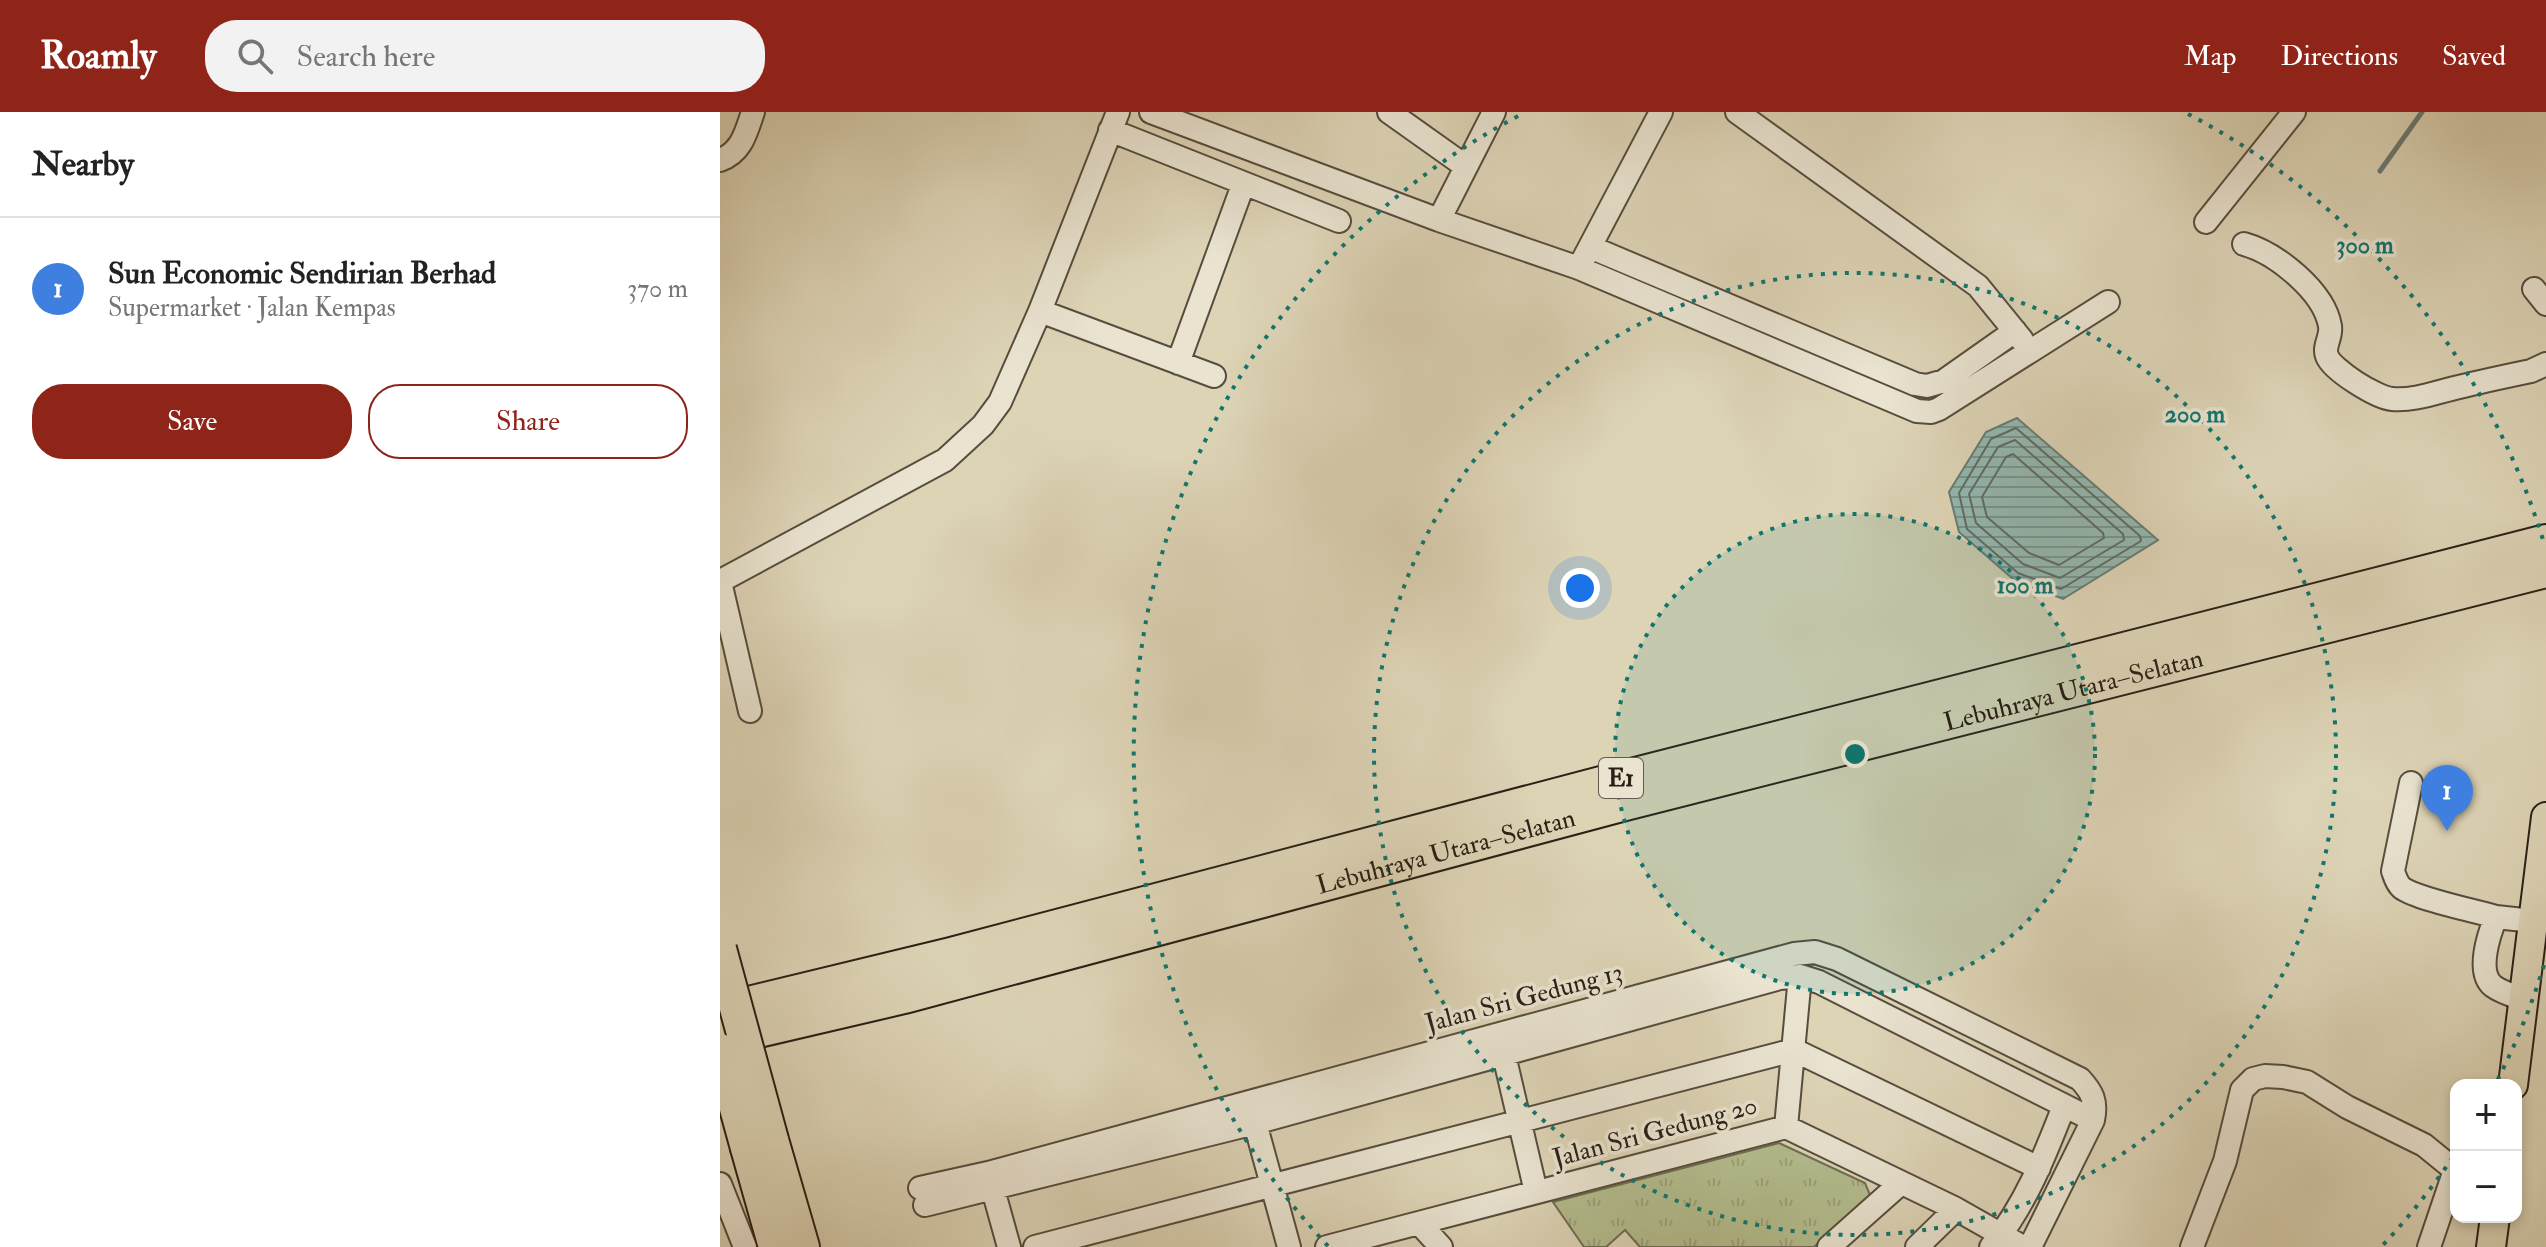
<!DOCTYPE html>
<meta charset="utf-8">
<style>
:root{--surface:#fff;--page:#f2f2f2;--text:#222;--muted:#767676;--line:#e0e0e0;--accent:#8f2418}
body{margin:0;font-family:"IM FELL Double Pica",serif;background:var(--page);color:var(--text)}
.controls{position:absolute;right:24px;bottom:24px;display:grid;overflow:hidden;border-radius:16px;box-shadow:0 4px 12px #0003}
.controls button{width:72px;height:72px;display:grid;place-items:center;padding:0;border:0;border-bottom:2px solid var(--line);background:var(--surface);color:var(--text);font:40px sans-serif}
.you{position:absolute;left:860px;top:476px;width:28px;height:28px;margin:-20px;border:6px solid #fff;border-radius:50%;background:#1a73e8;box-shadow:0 0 0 12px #1a73e833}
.badge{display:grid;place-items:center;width:52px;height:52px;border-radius:50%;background:var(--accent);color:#fff;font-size:26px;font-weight:700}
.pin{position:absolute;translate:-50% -66px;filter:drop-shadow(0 2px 4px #0008)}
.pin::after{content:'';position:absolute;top:42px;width:28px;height:24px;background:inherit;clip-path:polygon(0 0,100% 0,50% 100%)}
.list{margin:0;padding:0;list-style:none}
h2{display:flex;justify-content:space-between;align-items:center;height:104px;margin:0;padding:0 32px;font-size:34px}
h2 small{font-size:26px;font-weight:400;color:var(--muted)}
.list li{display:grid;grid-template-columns:52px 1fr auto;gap:24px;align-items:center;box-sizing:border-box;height:144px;padding:0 32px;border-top:2px solid var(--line)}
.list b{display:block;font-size:30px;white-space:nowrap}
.list p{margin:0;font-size:26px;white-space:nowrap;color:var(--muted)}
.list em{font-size:26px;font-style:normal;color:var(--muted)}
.actions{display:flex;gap:16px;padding:24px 32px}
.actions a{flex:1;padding:18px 0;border:2px solid var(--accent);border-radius:32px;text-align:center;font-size:28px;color:var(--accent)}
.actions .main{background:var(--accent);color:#fff}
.icon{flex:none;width:44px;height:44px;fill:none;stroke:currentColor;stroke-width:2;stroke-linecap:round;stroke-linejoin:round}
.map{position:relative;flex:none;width:1826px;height:1135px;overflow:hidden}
header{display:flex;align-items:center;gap:48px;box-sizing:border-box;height:112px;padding:0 40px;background:var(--accent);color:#fff}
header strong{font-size:38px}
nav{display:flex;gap:44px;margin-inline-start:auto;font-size:28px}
.search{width:560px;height:72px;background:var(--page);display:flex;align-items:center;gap:20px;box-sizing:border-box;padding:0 28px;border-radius:32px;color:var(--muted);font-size:30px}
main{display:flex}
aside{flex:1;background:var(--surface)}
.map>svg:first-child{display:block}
.park{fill:url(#park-tufts);stroke:#6e6e52;stroke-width:2}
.water{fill:url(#water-rules);stroke:#697b73;stroke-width:2}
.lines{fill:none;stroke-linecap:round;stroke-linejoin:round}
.shore{stroke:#5e6c64;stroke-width:2}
.stream{stroke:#697b73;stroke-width:5}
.minor-casing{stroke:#574d3e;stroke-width:26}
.major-casing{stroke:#2a2016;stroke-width:32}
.highway-casing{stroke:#2a2016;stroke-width:36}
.minor{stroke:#e9e3d0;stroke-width:22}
.major{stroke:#ddd4b6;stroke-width:28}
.highway{stroke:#ddd4b6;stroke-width:32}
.highway-bridge-casing{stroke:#2a2016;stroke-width:36;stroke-linecap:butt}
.highway-bridge{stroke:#ddd4b6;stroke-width:32}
.ring{fill:none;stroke:#0f766e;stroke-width:4;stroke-dasharray:4 8}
.labels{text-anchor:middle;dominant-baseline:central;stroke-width:7;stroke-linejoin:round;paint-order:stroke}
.shield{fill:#e9e3d0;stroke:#635a4e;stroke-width:2}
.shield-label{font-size:24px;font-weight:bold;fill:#2a2016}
.street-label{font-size:26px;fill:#2a2016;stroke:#e9e3d0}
.centre{fill:#0f766e;stroke:#e9e3d0;stroke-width:4}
.ring-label{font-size:24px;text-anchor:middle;font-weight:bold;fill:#0f766e;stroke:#e9e3d0;stroke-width:7;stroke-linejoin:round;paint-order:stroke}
</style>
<header>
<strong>Roamly</strong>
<div class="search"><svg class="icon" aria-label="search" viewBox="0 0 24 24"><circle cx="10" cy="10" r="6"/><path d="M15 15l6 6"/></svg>Search here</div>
<nav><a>Map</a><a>Directions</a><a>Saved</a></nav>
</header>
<main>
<aside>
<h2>Nearby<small></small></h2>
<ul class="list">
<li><span class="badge" style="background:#3f7fe0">1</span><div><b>Sun Economic Sendirian Berhad</b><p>Supermarket · Jalan Kempas</p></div><em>370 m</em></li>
</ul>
<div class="actions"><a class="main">Save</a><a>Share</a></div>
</aside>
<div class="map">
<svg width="1826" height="1135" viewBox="0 0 1826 1135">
<defs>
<pattern id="park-tufts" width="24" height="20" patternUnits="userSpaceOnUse" patternTransform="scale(2)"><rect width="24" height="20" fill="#b3bc8d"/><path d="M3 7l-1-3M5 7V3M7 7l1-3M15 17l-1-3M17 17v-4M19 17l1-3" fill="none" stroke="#9aa179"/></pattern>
<pattern id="water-rules" width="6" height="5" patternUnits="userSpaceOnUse" patternTransform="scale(2)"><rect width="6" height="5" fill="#93b8b1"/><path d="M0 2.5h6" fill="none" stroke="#78958f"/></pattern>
</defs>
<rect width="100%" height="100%" fill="#ddd4b6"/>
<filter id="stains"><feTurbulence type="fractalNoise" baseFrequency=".0025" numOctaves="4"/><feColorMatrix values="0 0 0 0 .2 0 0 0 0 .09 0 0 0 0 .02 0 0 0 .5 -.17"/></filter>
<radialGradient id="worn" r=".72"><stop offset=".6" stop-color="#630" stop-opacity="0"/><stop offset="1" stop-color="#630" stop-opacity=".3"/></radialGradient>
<path class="park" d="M1059 1031 1145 1071 1150 1083 1094 1135H920L905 1118 886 1135H864L833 1090Z"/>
<path class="water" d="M1297 306 1438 428 1343 487 1294 468 1239 420 1229 380 1266 320Z"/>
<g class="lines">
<path class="shore" d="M1296 316 1420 424 1421 429 1341 477 1298 461 1247 417 1239 381 1271 327Z
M1295 328 1403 422 1404 428 1340 466 1303 452 1256 411 1249 382 1278 335Z
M1293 342 1383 421 1384 426 1339 453 1309 441 1267 405 1262 385 1286 345Z"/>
<path class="stream" d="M1660 59 1702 0"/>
<defs>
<path id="minor" d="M431 0 719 108 859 156 1197 299 1211 300 1219 297 1388 190
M669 0 745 54
M1017 0 1258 174 1302 228
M390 18 619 109
M0 48C22 40 26 20 33 0
M719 108 774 0
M1486 110 1574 0
M1524 132C1556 141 1604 179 1610 214 1612 225 1603 234 1607 244 1612 258 1657 286 1672 287 1694 289 1717 280 1739 275 1763 269 1787 264 1811 259L1826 252
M870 135 1195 272 1207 274 1224 269 1295 219
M863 148 941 0
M1814 177 1826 192
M320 199 494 264
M458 251 523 73
M30 599 1 474 4 467 225 348 263 313 280 290 320 199 398 0
M1691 671 1673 759C1675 765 1677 772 1682 776 1697 787 1756 799 1776 805
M1803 887C1794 884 1781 880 1773 874 1756 860 1769 822 1776 805L1813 809
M784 943 816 1080
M535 1011 569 1135
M1066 1015 1080 864
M269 1063 289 1135
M0 1072 25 1135
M200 1076 268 1061 1074 842 1095 840 1117 847 1360 967C1372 980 1377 989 1373 1008L1310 1135
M205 1093 535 1011 1060 866 1080 864 1099 870 1373 1008
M699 1111 721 1135
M315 1135 1074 938 1319 1056
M607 1135 1066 1015 1236 1097 1303 1135
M1109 1135 1181 1071
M1197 1135 1236 1097
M1271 1135C1305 1094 1325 1043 1344 994
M1472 1135 1505 1049 1522 978 1533 967 1545 964 1563 965 1587 970 1627 995 1704 1033 1736 1059
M1709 1135 1735 1058"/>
<path id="major" d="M1793 973 1826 705
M1771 1135 1775 1105"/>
<g id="highway">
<path d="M0 898 231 842 900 666 1826 429"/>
<path id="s1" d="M0 928 184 885 905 692 1826 459"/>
<path d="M52 1028 83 1135"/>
<path d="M27 1036 55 1135"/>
</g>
</defs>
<use href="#minor" class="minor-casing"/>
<use href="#major" class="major-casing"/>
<use href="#highway" class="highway-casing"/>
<use href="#minor" class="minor"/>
<use href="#major" class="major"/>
<use href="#highway" class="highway"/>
<defs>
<path id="highway-bridge" d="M0 837 52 1028
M0 938 27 1036"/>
</defs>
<use href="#highway-bridge" class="highway-bridge-casing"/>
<use href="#highway-bridge" class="highway-bridge"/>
</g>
<circle cx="1135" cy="642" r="240" fill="#0f766e" fill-opacity=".12"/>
<g class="ring">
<circle cx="1135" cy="642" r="240"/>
<circle cx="1135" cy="642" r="481"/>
<path d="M1824 853A721 721 0 0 1 1777 969M1733 1045A721 721 0 0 1 1662 1134M608 1134A721 721 0 0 1 802 2M1468 2A721 721 0 0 1 1824 431"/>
</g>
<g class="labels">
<rect class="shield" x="879" y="646" width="44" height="40" rx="6"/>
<g class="shield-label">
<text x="901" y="666">E1</text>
</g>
<g class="street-label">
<text stroke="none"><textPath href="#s1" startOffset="1398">Lebuhraya Utara–Selatan</textPath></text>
<text stroke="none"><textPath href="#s1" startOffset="750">Lebuhraya Utara–Selatan</textPath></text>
<text transform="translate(804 886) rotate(-15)">Jalan Sri Gedung 13</text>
<text transform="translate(935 1020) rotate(-15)">Jalan Sri Gedung 20</text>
</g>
</g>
<circle cx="1135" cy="642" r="12" class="centre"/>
<g class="ring-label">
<text x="1645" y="141">300 m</text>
<text x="1475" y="310">200 m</text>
<text x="1305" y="481">100 m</text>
</g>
<rect width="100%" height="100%" filter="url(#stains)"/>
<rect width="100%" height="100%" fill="url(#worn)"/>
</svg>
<div class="controls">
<button>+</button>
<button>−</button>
</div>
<div class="you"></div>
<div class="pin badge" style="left:1727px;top:719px;background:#3f7fe0">1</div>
</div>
</main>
